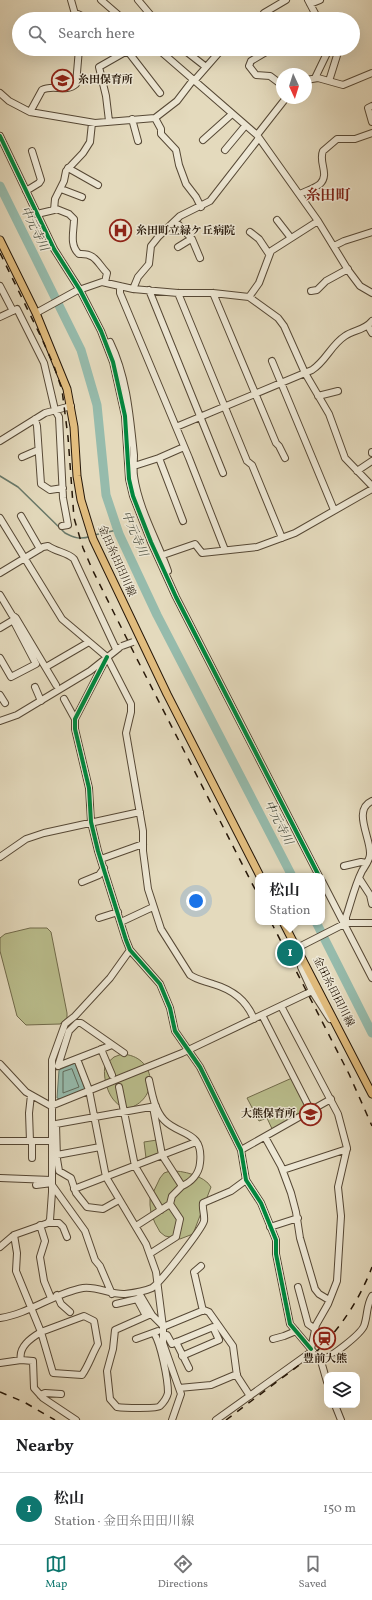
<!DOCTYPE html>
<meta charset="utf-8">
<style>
:root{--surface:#fff;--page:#f2f2f2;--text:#202124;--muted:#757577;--line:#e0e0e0;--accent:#0f766e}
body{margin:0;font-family:Vollkorn,"Noto Serif JP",serif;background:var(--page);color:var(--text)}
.controls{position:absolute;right:12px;bottom:12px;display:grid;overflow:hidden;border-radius:8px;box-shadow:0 4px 16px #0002}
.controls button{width:36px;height:36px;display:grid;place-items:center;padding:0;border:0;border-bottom:1px solid var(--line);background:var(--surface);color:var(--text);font:20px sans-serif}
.compass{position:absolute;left:276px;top:68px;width:36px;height:36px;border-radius:50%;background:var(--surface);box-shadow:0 4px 16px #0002;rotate:176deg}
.you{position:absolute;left:196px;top:901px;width:14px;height:14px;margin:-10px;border:3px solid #fff;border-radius:50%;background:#1a73e8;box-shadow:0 0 0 6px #1a73e833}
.badge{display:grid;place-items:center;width:26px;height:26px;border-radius:50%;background:var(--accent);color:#fff;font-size:13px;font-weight:700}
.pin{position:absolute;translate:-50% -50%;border:2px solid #fff;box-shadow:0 1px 4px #0006}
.popup{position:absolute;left:255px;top:873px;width:70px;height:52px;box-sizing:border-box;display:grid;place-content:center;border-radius:8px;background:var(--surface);filter:drop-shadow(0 1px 3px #0005);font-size:13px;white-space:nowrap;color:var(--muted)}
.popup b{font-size:15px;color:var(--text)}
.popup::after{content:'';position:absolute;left:50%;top:100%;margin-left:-8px;border:8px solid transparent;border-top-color:var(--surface)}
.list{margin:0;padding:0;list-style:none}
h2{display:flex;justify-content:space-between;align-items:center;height:52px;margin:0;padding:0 16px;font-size:17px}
h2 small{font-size:13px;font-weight:400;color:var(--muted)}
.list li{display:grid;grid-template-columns:26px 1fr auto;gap:12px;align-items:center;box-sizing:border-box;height:72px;padding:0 16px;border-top:1px solid var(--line)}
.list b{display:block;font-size:15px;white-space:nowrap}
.list p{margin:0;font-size:13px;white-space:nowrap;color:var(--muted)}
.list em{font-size:13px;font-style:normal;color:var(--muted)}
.icon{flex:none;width:22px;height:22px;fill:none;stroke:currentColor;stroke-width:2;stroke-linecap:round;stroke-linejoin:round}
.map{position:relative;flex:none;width:372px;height:1420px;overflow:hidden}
.search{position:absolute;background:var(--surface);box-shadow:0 4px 16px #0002;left:12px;right:12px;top:12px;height:44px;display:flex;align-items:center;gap:10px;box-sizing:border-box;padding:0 14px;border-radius:22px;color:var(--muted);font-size:15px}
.sheet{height:124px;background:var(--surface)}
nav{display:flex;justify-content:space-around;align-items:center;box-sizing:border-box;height:56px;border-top:1px solid var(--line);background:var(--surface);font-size:11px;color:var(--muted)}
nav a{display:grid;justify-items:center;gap:2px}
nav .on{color:var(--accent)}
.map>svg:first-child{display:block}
.green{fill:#babe8d;stroke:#706a4a}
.water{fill:#96bbac;stroke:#69796a}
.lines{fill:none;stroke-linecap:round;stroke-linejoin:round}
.shore{stroke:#5e695a;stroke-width:1}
.stream{stroke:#69796a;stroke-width:1.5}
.river{stroke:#96bbac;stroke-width:9}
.minor-casing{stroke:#564835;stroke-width:8}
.major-casing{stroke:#261708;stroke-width:9}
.minor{stroke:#ede7d4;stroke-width:6}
.major{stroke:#e2bd7e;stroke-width:7}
.rail{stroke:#261708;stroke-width:1.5;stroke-dasharray:7 7;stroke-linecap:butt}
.minor-bridge-casing{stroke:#564835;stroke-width:8;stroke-linecap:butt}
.minor-bridge{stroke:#ede7d4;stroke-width:6}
.cycleway-casing{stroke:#ede7d4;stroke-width:6}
.cycleway{stroke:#00873e;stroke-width:4}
.labels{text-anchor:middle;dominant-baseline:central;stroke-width:3;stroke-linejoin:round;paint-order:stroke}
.poi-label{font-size:11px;font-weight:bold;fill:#261708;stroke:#ede7d4;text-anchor:start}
.street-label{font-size:11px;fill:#261708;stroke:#ede7d4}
.water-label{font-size:12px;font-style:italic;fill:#4d5041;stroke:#ede7d4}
.district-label{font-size:15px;font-weight:bold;fill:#7a1f14;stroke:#ede7d4}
</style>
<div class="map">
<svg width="372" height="1420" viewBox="0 0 372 1420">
<rect width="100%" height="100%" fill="#e4dabd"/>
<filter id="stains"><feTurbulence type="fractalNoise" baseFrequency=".005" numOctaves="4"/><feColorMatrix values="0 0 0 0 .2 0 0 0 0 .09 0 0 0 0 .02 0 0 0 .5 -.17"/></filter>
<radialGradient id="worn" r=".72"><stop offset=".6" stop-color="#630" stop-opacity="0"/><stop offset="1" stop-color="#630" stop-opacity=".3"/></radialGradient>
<path class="green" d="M30 928H47L51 932 67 1013V1018L60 1024 26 1025 17 1016 0 951V938L5 934Z
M122 1054C156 1056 160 1097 130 1108 111 1109 102 1081 105 1065L114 1057Z
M292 1078 308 1110 273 1131 267 1118 259 1121 247 1098Z
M157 1140 159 1153 146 1158 144 1142Z
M170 1171C182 1170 205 1176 211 1187L193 1234 180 1239 165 1236 160 1232 155 1223 151 1213 150 1205V1199L160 1178 164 1173Z"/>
<path class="water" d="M75 1063 85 1089 60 1099 57 1098 59 1070Z"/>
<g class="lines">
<path class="shore" d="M72 1069 79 1087 63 1093V1072Z"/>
<path class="stream" d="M0 476 18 487 65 533C74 538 81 540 91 536
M94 535 117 530"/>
<path class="river" d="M0 186 81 350 97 405 106 495 119 534 157 615 292 876
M316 922 372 1033"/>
<defs>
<path id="minor" d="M71 0 75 14H78L88 19
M101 0 123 19
M138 0 154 19
M308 0 318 19
M310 4 320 0
M264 13 286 0
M126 49 160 93
M158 49 257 135 318 221 348 270 360 286 372 293
M183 49 206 67
M242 49 246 51 252 49
M271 49 251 61 249 66 256 75 270 76 282 85
M315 78 329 49
M306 80 318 78 343 85 372 73
M194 81 222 49
M329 81 339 49
M0 93 9 101 30 112 95 123 155 118 177 101 193 80
M372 106 368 108 372 122
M30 112 42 90C53 84 66 93 76 84L79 49
M155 118 161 129V134L176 150 179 165 186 184 196 197 201 207
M132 119 138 141
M109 121 106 96 99 67 127 51
M257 135 286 98
M0 136 54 249 80 290 101 331 113 362 125 416 129 479 133 496 151 542 176 597 319 876
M203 140 232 114
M225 150 245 126
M68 168 98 185
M61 189 82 197
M26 191 39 183 41 180 32 151
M300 194C306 191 315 188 320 184 330 174 318 162 323 151L337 139H355L372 133
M54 208 69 214 74 219C74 231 69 245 79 254 96 253 97 263 107 273L105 282
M37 214 54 210 55 199 64 181 66 171 83 153 90 142 92 123
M277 220 291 238
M175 221 192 239 200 258
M250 232 259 239 269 254
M334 246 344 241 372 232
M178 247 191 239
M0 286 13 311
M120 286V293L189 458 225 550
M133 289 138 277 149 264 151 246 159 236 180 216 210 201 259 138
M149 290 223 473
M311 291 317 290 326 281 348 269
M178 293 247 461 252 465 282 538
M213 293 276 443 279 446 285 458
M249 297 259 283 271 251 318 221
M36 313 76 291 102 282 133 289 178 293H213L249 297 278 318 284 326 305 373 329 414 345 458 372 486
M0 317 17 309 44 363 55 410 59 417 63 498 68 525 62 526
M368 326 372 333
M106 344 110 342C127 377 130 417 134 455 134 462 133 469 134 476 139 510 157 540 168 571
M272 361 334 510
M318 396 338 391
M35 419 37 426 41 484 50 490 63 488
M176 427 312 370C326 361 331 345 345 336 354 330 365 330 372 321
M0 441 45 413 71 406
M372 452V453
M22 457 38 450
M134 466 159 458
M357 471 372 461
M21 516 40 549
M0 518 62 619 107 657 131 704V712L126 733 143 831V851L148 889 161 929 190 975C197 980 205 981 213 984 233 990 246 1000 254 1019
M183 521 159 458 184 447
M163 555 195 544 202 553 257 547 295 533 372 489
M0 573 43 547 48 546C56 552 67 552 74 559L116 649
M0 595 12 615 16 618 56 685
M0 628 15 619
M107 657 75 719V729L89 788 91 822 98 851 126 940 130 950 160 984 170 1008 175 1031 200 1067 241 1150 246 1180 261 1203 276 1240V1254L290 1324 311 1349
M0 658 11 677 36 664 13 620
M46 667 89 642
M35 687 41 701
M0 695 5 703
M64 699 75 719
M0 721 17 715 90 671 119 648
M0 857 26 839 44 833 140 812
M101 859 143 844
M344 866 361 862 366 863
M359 878 370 895 372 904
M322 881 372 978
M82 882 99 875 104 868
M99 918 118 912
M121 922 153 907
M346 923V917C351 902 355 885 362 871 365 866 370 860 370 854 371 838 352 810 372 801
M297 948 346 923H372
M303 960 301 967 312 991 330 1019
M281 1006 338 1114 347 1148 338 1187 341 1216 337 1281 328 1304 316 1325 311 1349 321 1361 327 1382
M262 1015 311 1111
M101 1049 112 1075
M77 1059 89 1090 106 1177 146 1244 156 1272 163 1327V1343L181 1394 172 1420
M0 1064 26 1092 51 1106 182 1053 312 991
M58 1066 69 1031 77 1023H81L124 1053
M58 1066 112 1045
M149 1080C152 1093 154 1109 164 1120 179 1136 204 1130 200 1163 199 1174 191 1182 182 1186
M119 1087 135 1166 161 1210
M265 1137 281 1166 291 1193 296 1212 300 1238 315 1289 319 1294 329 1300
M0 1141H51
M30 1141 29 1113 31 1095
M241 1150 331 1099
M57 1155 100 1147
M32 1158V1141
M283 1170 347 1149
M0 1178 51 1180
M36 1185 52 1183
M52 1185 85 1231 95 1260 100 1266 112 1294
M74 1189 196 1142
M119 1200 103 1209 87 1207 76 1193 71 1178 59 1171 57 1159 56 1124 156 1106
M48 1223H59L63 1227 67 1237
M40 1225 45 1241 40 1257 44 1281 51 1298
M136 1226 170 1204 172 1196 182 1186 162 1155 153 1107
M270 1227 298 1218
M14 1235 17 1253 16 1271 41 1332C31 1338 18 1347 21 1360
M0 1247 14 1235 48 1223 50 1220 52 1192V1060L65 1024 75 1016 110 978 130 950
M151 1253 176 1237 180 1219 170 1204
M201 1266 194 1272 203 1311
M298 1287 308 1324 315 1329
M139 1293 152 1315 162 1325
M57 1295 61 1304 70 1312
M116 1304 137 1299 146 1316
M151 1314 115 1330 113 1349 107 1371 110 1399 117 1407C123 1408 157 1409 160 1406 163 1403 167 1397 168 1393 168 1379 161 1344 154 1333
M84 1316 94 1321 98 1344C92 1354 89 1365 82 1375L53 1373 41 1332Z
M0 1318C29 1314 54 1293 83 1288 97 1286 111 1295 125 1294 134 1293 143 1292 152 1288 160 1283 202 1229 204 1221 205 1215 202 1209 203 1203L231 1191 246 1180
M163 1327 204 1310 209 1312 233 1346 237 1376 250 1396
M163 1335H167L172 1344 213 1327 219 1340 182 1356
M136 1339 158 1331
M273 1339 284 1336 296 1331
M176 1342 189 1368
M321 1361C331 1357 360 1335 364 1326 368 1315 366 1306 372 1296
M0 1363 21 1360 33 1361 34 1388 43 1398 76 1420
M179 1388 211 1385 237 1374
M40 1395 45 1393 61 1394
M335 1405 341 1420
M216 1420 311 1352"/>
<path id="major" d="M0 240 36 313 67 389 74 427 77 476 81 500 93 539 167 694 260 876
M283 922 372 1094"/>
</defs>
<use href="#minor" class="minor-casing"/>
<use href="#major" class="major-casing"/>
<use href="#minor" class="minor"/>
<use href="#major" class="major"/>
<path class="rail" d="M0 253 42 339 54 366 62 390 68 437 74 518 83 548 93 571 137 659 258 895
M271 922 349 1074 372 1126
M0 1392 24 1402 55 1420
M226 1420 314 1354C340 1329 359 1301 372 1267"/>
<defs>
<path id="minor-bridge" d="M122 646 133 642"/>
</defs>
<use href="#minor-bridge" class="minor-bridge-casing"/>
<use href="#minor-bridge" class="minor-bridge"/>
<defs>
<path id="cycleway" d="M0 136 54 249 80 290 101 331 113 362 125 416 129 479 133 496 151 542 176 597 319 876
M107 657 75 719V729L89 788 91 822 98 851 126 940 130 950 160 984 170 1008 175 1031 200 1067 241 1150 246 1180 261 1203 276 1240V1254L290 1324 311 1349"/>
</defs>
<use href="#cycleway" class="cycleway-casing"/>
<use href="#cycleway" class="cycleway"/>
</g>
<defs>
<symbol id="school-ring" viewBox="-11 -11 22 22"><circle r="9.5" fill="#ede7d4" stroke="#8f2418" stroke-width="1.5"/><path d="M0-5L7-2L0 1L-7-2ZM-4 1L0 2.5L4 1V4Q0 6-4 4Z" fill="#8f2418"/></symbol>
<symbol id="hospital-ring" viewBox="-11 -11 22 22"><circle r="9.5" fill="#ede7d4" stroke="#8f2418" stroke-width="1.5"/><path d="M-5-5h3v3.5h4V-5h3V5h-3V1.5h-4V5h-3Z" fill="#8f2418"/></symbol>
<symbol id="station-ring" viewBox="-11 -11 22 22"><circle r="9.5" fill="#ede7d4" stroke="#8f2418" stroke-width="1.5"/><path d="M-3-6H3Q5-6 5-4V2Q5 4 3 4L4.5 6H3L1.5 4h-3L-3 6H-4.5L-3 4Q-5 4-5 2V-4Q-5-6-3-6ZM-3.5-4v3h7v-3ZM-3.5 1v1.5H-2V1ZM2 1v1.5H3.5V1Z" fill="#8f2418"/></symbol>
</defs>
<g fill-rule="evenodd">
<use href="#school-ring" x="50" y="68" width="25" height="25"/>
<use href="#hospital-ring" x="108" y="218" width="25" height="25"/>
<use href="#school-ring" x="298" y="1102" width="25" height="25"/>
<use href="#station-ring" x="312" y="1326" width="25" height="25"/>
</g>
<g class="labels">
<g class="poi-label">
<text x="78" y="80">糸田保育所</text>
<text x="136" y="231">糸田町立緑ケ丘病院</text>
<text x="296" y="1114" text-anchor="end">大熊保育所</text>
<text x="325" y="1359" text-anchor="middle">豊前大熊</text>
</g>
<g class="street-label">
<text transform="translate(116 561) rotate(66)">金田糸田田川線</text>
<text transform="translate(333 992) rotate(63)">金田糸田田川線</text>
</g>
<g class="water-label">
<text transform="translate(34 229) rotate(64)">中元寺川</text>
<text transform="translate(134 534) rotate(67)">中元寺川</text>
<text transform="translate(278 823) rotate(63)">中元寺川</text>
</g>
<g class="district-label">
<text x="328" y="196">糸田町</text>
</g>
</g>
<rect width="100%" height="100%" filter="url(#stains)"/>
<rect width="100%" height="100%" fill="url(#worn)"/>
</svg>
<div class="controls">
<button><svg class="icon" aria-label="layers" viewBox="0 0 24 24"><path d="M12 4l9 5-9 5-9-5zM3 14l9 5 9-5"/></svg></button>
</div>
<svg class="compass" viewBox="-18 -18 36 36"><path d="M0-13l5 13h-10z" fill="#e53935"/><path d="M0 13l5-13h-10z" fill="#757577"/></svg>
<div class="you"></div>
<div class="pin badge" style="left:290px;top:953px">1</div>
<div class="popup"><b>松山</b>Station</div>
<div class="search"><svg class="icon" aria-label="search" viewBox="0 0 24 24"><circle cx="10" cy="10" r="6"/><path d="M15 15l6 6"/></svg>Search here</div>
</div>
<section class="sheet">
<h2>Nearby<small></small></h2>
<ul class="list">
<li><span class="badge">1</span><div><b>松山</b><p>Station · 金田糸田田川線</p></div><em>150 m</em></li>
</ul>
</section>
<nav>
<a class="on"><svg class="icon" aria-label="map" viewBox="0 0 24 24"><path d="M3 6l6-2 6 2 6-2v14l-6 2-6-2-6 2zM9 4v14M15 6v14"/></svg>Map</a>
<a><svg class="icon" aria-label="directions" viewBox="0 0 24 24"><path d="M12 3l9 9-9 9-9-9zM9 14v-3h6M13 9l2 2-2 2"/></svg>Directions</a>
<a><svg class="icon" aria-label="saved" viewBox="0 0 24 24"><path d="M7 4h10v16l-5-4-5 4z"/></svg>Saved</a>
</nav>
